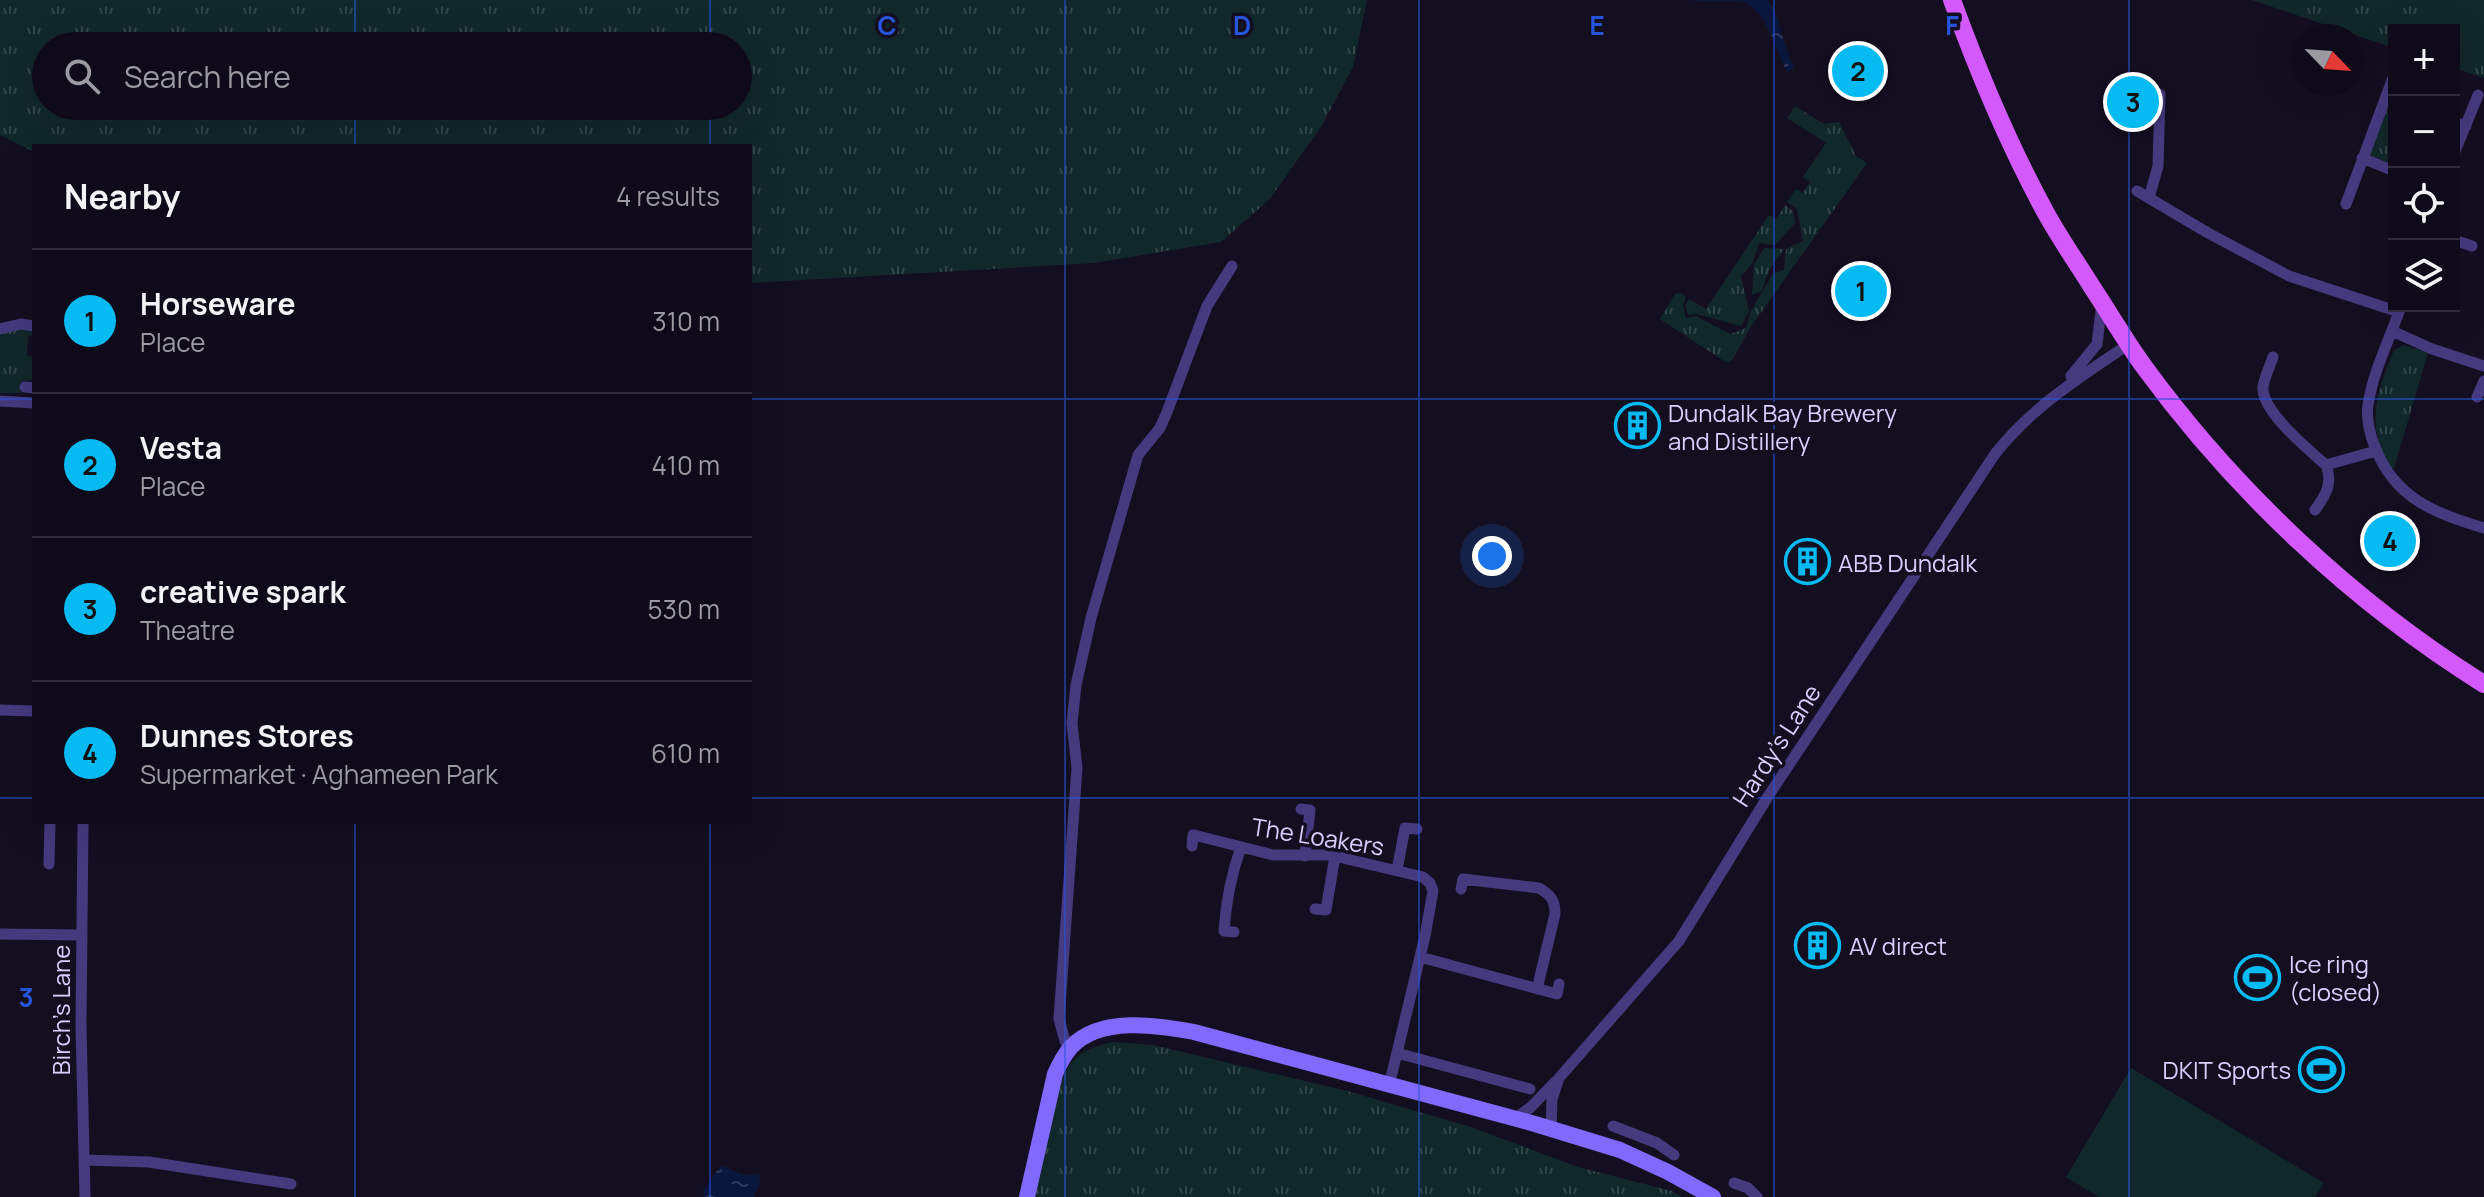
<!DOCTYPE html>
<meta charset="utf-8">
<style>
:root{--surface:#0f0a19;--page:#181322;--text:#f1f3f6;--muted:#9b9aa2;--line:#2f2b38;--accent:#06baf2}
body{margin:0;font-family:Manrope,sans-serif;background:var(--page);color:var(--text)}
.controls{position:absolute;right:24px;top:24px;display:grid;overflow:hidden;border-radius:0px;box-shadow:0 8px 32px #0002}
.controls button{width:72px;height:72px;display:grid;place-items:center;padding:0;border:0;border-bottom:2px solid var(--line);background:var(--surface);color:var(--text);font:40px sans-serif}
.compass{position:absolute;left:2292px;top:24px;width:72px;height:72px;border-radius:50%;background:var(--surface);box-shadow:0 8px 32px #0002;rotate:115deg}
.you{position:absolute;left:1492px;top:556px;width:28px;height:28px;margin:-20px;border:6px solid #fff;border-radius:50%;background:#1a73e8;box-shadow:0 0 0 12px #1a73e833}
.badge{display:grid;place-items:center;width:52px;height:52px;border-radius:50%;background:var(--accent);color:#111;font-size:26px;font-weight:700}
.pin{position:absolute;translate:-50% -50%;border:4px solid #fff;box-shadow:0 2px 8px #0006}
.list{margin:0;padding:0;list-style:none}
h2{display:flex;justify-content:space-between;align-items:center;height:104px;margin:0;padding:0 32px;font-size:34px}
h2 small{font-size:26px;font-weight:400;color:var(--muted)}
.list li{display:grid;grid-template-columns:52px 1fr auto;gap:24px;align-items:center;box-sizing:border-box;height:144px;padding:0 32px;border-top:2px solid var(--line)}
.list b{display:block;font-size:30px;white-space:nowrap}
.list p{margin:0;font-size:26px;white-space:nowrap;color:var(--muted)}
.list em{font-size:26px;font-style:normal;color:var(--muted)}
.icon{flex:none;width:44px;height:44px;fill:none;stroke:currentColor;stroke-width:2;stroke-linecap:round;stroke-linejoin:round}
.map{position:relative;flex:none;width:2484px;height:1197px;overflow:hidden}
.search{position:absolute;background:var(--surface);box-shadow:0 8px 32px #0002;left:32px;top:32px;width:720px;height:88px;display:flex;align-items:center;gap:20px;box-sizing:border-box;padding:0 28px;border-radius:44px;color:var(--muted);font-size:30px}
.panel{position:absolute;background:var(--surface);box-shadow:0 8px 32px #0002;left:32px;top:144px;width:720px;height:680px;border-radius:0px}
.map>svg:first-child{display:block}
.grass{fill:url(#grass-tufts);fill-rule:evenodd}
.pitch{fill:#11282b}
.water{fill:url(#water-ripples)}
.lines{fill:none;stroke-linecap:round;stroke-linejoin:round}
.minor{stroke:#463a7f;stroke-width:11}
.secondary{stroke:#8169fb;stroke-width:16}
.primary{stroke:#d459fb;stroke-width:18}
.grid{fill:none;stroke:#2654da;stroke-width:2;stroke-opacity:0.55}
.labels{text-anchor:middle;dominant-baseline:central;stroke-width:7;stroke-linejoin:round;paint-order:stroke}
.poi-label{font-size:24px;fill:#dbcffe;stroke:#140e21;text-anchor:start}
.street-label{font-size:24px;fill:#dbcffe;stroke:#140e21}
.grid-label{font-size:26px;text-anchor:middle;font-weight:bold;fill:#2654da;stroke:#140e21;stroke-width:7;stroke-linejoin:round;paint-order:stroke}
</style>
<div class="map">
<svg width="2484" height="1197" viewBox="0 0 2484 1197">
<defs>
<pattern id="grass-tufts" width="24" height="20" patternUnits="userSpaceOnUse" patternTransform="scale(2)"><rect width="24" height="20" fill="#11282b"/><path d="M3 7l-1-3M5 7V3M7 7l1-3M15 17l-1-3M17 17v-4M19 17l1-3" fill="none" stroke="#33464b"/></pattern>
<pattern id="water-ripples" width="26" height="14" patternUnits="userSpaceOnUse" patternTransform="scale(2)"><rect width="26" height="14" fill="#0b163d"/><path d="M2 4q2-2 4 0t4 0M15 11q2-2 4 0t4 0" fill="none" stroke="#2e375a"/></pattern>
</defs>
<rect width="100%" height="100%" fill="#140e21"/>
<path class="grass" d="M0 0H1367L1353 67 1322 125 1270 199 1221 242 1094 263 750 283V146H34V152L0 135ZM46 46H738V106H46Z
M2252 0H2484V78L2454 68V30H2394V48Z
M2391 98 2394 99V165L2369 155Z
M1795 106 1824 124 1839 122 1856 156 1867 163 1750 328 1733 359 1727 363 1660 319 1675 294 1681 293 1686 297 1683 306 1686 318 1696 316 1730 334 1746 328 1751 311 1773 274 1784 270 1786 249 1803 241 1797 209 1787 202 1796 189 1803 193 1810 182 1803 177 1826 143 1787 118Z
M1785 205 1793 211 1795 223 1775 245 1759 243 1752 264 1741 276 1749 311 1741 326 1697 314 1688 315 1685 306 1689 299 1706 309 1769 215 1776 219Z
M1764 248 1784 249 1769 270 1762 291 1752 295 1754 265Z
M26 327 34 331V335L28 336 27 356 34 357 32 380 23 381 22 393H0V332Z
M2404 345 2428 353 2394 468 2391 467C2364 426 2377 392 2394 350Z
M1112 1042 1153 1045 1347 1091 1471 1127 1578 1167 1672 1191 1682 1197H1035C1043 1161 1051 1087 1073 1061 1083 1049 1098 1046 1112 1042Z"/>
<path class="pitch" d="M2451 0H2484V62L2454 55V30H2444Z
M2131 1068 2324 1183 2315 1197H2099L2066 1177Z"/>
<path class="water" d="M1690 0H1768C1781 18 1782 45 1794 67L1788 72 1786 70C1774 48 1766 2 1735 1 1719 1 1705 3 1690 0Z
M722 1166 744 1175 760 1174 759 1186 754 1197H704L703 1190C710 1183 714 1172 722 1166Z"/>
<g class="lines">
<path class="minor" d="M2454 122 2466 126
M2454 154 2478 95
M2362 158 2394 171
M2137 191 2208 233 2289 276 2399 312
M2149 198 2158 166 2160 94
M2346 204 2394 75
M2454 240 2472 246
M2401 306C2390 339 2373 371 2368 405 2366 418 2370 436 2375 447 2395 499 2435 513 2484 528
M0 329 21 324 34 326
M2392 331 2432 349 2484 366
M2273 357C2270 366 2264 378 2263 387 2261 411 2309 450 2326 465L2376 451
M2071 376 2097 344 2102 303
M25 387 34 388
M2477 397 2484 381
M0 401 34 403
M2315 510C2326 495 2333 483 2326 465
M0 710 34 711
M1301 809 1310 810 1305 856
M83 822 81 1026 85 1197
M1192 846 1193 835 1198 836 1273 855H1330L1423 877 1430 883 1433 891 1425 936 1389 1086
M49 864 50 822
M1397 870 1405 828 1417 829
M1461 889 1463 879 1539 888C1551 895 1555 900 1555 914L1537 989
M1315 909 1326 910 1335 856
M1234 932 1224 931C1226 901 1231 875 1241 847
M0 934 82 935
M1420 957 1557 994 1559 984
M1071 1047 1065 1041 1059 1019 1077 768 1072 723 1076 685 1091 618 1138 455 1160 428 1167 412 1207 306 1232 266
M1397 1053 1530 1089
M1515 1119 1531 1107 1556 1081
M1613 1126 1657 1143 1674 1155
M1551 1129 1552 1099 1559 1078 1679 941 1767 798 1995 454C2032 407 2080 377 2129 344
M84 1160 149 1162 291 1184
M1734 1183 1748 1188 1757 1197"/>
<path class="secondary" d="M1027 1197 1055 1074C1059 1065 1064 1055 1071 1047 1100 1016 1157 1025 1194 1032L1535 1124 1620 1150 1668 1172 1713 1197"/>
<path class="primary" d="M1952 0C1979 74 2009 146 2047 215 2061 240 2077 263 2092 287 2110 314 2126 342 2145 368 2235 491 2354 603 2484 684"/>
</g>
<path class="grid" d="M355 0V46M710 0V46M1065 0V1197M1419 0V1197M1774 0V1197M2129 0V1197M355 106V146M710 106V146M0 399H34M750 399H2484M0 798H34M750 798H2484M355 822V1197M710 822V1197"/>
<defs>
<symbol id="building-ring" viewBox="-11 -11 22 22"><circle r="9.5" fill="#140e21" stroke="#06baf2" stroke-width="1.5"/><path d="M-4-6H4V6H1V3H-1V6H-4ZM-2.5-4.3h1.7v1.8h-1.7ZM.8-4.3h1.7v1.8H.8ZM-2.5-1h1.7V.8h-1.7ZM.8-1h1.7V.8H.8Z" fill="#06baf2"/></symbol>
<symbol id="stadium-ring" viewBox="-11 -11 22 22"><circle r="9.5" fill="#140e21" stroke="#06baf2" stroke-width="1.5"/><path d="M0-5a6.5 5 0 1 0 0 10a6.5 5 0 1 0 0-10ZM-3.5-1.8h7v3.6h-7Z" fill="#06baf2"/></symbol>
</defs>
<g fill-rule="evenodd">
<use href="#building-ring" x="1612" y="400" width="51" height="51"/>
<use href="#building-ring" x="1782" y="536" width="51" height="51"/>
<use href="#building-ring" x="1792" y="920" width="51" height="51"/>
<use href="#stadium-ring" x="2232" y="952" width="51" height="51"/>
<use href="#stadium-ring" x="2296" y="1044" width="51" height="51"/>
</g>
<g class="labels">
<g class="poi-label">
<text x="1668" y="412">Dundalk Bay Brewery<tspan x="1668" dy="28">and Distillery</tspan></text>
<text x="1838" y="562">ABB Dundalk</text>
<text x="1849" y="945">AV direct</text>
<text x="2289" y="963">Ice ring<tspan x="2289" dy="28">(closed)</tspan></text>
<text x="2291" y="1069" text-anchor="end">DKIT Sports</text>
</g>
<g class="street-label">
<text transform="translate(1776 745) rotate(-57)">Hardy's Lane</text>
<text transform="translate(1318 836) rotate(9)">The Loakers</text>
<text transform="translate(60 1010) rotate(-90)">Birch's Lane</text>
</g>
</g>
<g class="grid-label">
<text x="887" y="35">C</text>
<text x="1242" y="35">D</text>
<text x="1597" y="35">E</text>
<text x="1952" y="35">F</text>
<text x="26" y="1007">3</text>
</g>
</svg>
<div class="controls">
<button>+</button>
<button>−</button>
<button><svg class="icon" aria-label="locate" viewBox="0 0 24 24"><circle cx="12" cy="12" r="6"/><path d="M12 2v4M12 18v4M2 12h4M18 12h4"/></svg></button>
<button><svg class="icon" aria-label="layers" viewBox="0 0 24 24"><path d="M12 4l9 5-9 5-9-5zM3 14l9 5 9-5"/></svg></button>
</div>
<svg class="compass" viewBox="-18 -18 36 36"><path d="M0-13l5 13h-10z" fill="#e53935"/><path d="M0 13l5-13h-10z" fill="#9b9aa2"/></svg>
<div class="you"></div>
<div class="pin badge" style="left:1861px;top:291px">1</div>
<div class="pin badge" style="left:1858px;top:71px">2</div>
<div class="pin badge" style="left:2133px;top:102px">3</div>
<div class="pin badge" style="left:2390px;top:541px">4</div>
<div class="search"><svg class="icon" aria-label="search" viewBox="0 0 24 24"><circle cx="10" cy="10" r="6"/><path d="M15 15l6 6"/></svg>Search here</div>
<section class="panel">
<h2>Nearby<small>4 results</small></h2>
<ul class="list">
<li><span class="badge">1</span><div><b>Horseware</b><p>Place</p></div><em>310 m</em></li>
<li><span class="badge">2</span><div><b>Vesta</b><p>Place</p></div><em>410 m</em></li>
<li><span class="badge">3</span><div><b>creative spark</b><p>Theatre</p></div><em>530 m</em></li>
<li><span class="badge">4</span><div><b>Dunnes Stores</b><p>Supermarket · Aghameen Park</p></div><em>610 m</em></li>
</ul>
</section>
</div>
